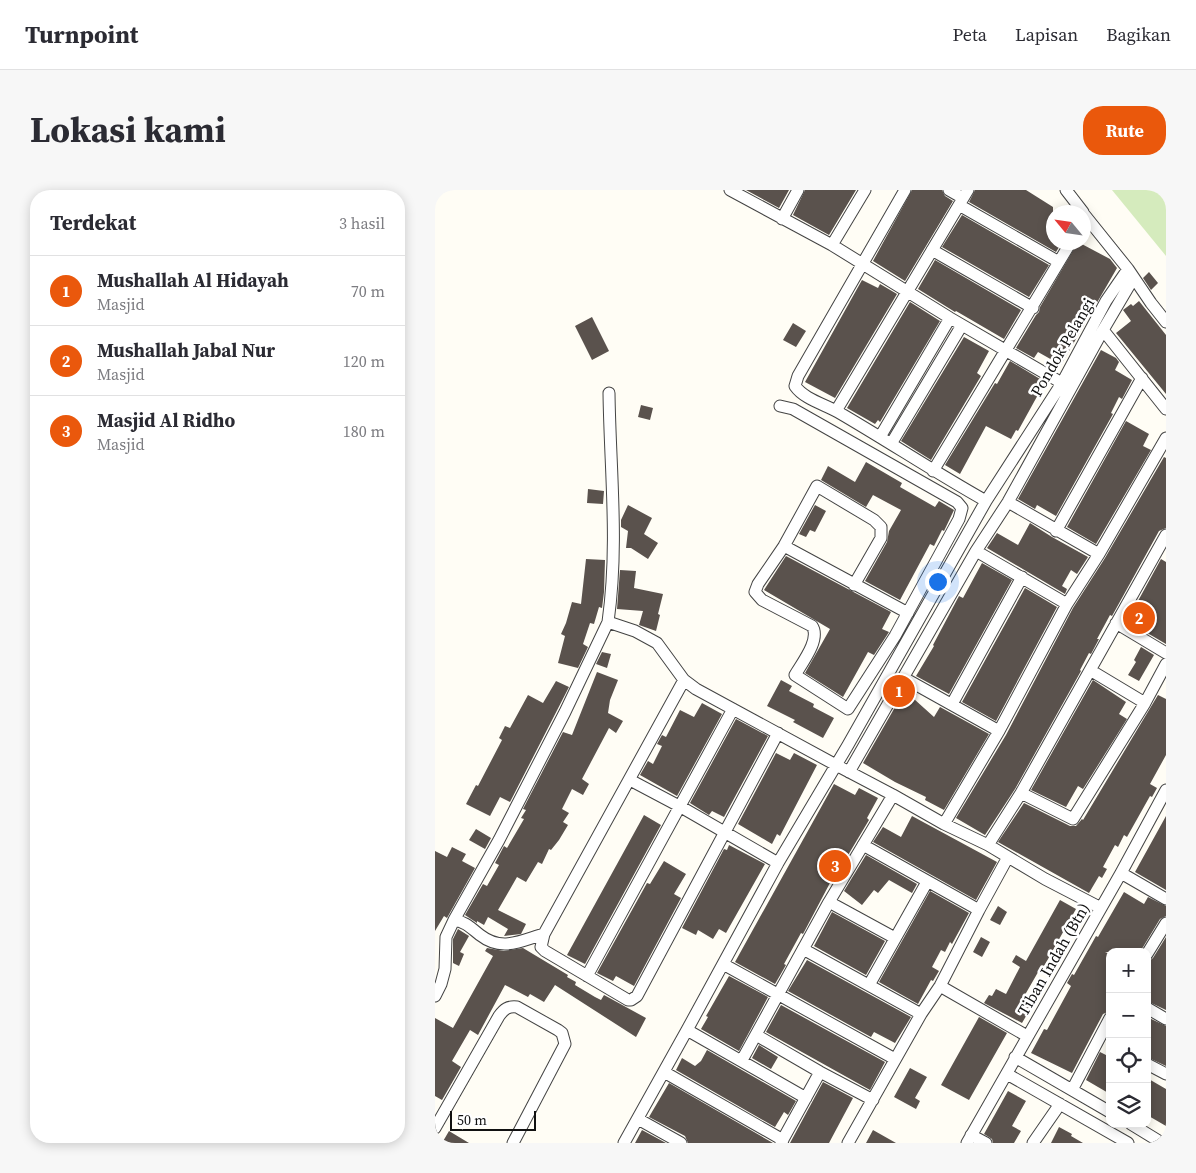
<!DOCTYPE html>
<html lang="id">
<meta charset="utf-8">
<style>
:root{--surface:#fff;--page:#f7f7f7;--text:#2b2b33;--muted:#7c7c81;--line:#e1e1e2;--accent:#ea580c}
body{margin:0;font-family:"Source Serif 4",serif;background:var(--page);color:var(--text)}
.controls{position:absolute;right:15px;bottom:15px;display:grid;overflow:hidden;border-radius:10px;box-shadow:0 2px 12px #0003}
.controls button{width:45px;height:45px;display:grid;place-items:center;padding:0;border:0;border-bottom:1px solid var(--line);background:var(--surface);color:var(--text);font:25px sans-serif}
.compass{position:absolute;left:611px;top:15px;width:45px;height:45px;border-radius:50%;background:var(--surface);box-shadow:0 2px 12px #0003;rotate:299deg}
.scale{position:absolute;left:15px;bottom:12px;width:86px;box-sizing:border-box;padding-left:5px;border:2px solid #111;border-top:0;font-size:14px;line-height:18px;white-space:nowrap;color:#111;-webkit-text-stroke:4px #fff;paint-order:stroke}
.you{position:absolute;left:502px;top:391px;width:18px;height:18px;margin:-12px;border:4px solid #fff;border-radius:50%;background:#1a73e8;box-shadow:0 0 0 8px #1a73e833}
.badge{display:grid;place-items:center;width:32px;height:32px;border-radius:50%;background:var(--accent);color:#fff;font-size:16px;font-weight:700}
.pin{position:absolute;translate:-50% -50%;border:2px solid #fff;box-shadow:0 1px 5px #0006}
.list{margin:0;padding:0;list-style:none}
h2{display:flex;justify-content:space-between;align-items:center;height:65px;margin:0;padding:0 20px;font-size:21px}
h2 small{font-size:16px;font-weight:400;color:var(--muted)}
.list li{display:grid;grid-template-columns:32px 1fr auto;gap:15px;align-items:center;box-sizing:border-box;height:70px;padding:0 20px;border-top:1px solid var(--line)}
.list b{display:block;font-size:19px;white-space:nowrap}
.list p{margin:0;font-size:16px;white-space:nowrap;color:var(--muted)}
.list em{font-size:16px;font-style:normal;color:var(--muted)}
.icon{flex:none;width:28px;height:28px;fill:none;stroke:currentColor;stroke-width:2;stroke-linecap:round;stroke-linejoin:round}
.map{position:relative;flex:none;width:731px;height:953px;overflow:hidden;border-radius:20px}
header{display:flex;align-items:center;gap:30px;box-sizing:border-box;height:70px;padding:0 25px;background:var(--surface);border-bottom:1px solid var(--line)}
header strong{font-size:24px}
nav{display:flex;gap:28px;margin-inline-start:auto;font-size:18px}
.intro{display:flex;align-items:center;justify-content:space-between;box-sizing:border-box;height:120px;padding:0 30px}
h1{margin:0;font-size:35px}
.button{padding:12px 22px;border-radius:20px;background:var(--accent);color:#fff;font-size:18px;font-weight:700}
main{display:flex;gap:30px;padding:0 30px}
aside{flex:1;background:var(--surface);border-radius:20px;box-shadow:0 2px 12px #0003}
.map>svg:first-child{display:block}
.green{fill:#d5ebbd}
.building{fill:#5a524d}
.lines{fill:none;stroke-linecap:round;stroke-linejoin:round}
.street-casing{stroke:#444;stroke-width:13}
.street{stroke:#fff;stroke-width:11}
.labels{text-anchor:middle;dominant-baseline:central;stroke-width:5;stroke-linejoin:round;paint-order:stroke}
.street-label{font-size:16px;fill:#111;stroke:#fff}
</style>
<header>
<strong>Turnpoint</strong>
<nav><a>Peta</a><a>Lapisan</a><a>Bagikan</a></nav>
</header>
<div class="intro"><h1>Lokasi kami</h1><a class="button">Rute</a></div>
<main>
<aside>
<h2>Terdekat<small>3 hasil</small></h2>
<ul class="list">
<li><span class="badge">1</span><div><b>Mushallah Al Hidayah</b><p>Masjid</p></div><em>70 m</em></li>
<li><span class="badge">2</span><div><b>Mushallah Jabal Nur</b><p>Masjid</p></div><em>120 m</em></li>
<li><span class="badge">3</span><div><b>Masjid Al Ridho</b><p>Masjid</p></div><em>180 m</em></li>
</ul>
</aside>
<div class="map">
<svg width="731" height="953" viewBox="0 0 731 953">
<rect width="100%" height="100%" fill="#fffdf5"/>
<path class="green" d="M677 0H731V66Z"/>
<path class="building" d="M311 0H354L344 18Z
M370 0H421L394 45 358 25Z
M477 0H507L510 6 518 11 470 91 438 71Z
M540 0H591L618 17V52H627L621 62 534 12Z
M527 25 614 75 594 107 507 57Z
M643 52 675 69 682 78 626 175 603 162 599 168 581 158 601 125 604 122 605 117Z
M500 70 586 120 569 149 521 121 520 122 483 99Z
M714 82 723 93 716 100 708 88Z
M427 90 443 98 445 94 462 104 400 208 370 192Z
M704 111 731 145V204L681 143 696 131 688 120 696 114 698 116Z
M475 112 505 131 445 232 443 230 440 234 412 218Z
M157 127 174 161 157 170 140 136Z
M358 133 371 141 361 157 348 150Z
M529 147 554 161 542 183 546 186 496 270 466 251Z
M666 160 681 168 684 172 680 180 697 190 687 209 684 207 676 223 678 224 621 326 602 315 600 319 583 309Z
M575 171 610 192 583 241 581 240 576 249 551 236 525 284 510 275 560 193 562 194Z
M206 215 218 218 215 230 203 227Z
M691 231 714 244 708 256 716 260 661 354 632 337Z
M729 267 731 268V338L724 341 677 426 675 425 662 449H664L656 464 654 463 645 480 646 481 580 599 550 645 521 628 571 545 638 418 670 368Z
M431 272 467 293 465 297 500 317 504 311 519 320 509 341 507 340 499 356 495 354 465 410 430 391 452 352 454 341 466 320 438 305 431 317 386 290 393 276 420 292Z
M153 299 169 301 168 314 152 313Z
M193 315 217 328 209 344 223 353 213 369 196 358H191L193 341 186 337V330Z
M380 315 391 321 380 342 375 340 371 347 364 344Z
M595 333 617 347 653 367 642 384 636 380 627 396 632 399 630 404 552 358 562 343 583 355Z
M351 366 456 422 447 439 454 442 439 465 433 462 408 507 370 483 395 439 329 400Z
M151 369 170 370 169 402 167 418 164 417 159 434 155 433 148 454 153 457 143 478 123 473 130 446 126 444 131 433 137 412 146 414Z
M726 369 731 372V454L692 431Z
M547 373 577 390 514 504 481 486 499 456 498 455 524 406 528 408Z
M185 380 201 381 199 398 228 404 223 424 225 425 221 441 204 435 208 421 182 419Z
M590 398 622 417 561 531 527 512Z
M706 457 719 465 704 491 693 485 701 472 699 470Z
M167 462 176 464 172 478 161 474Z
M162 482 183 490 175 510 173 523 188 531 181 543 174 538 147 589 154 594 148 605 137 599 127 619 134 623 128 632 133 635 124 650 116 660 114 659 107 674 103 672 91 692 82 687 63 720 91 734 86 744 69 746 73 739 53 727 49 735 42 731V733L30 725 48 694 52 696 64 675 60 673 69 656 72 658 89 629 86 628 91 620 88 619 128 542 137 545Z
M346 490 357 496 354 501 379 514 378 517 399 528 388 548 358 532 360 530 332 516Z
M658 490 691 512 684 524 692 529 648 599 643 596 631 617 596 600Z
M121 491 134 497 75 612 65 607 55 626 31 614 41 595 43 596 67 550 64 548 70 536 75 538 93 505 108 513Z
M471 498 482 504 479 509 499 527 505 517 554 544 509 620 490 610 491 607 460 592 428 573Z
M723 505 731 509V565L715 594 722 598 717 607 715 606 692 647 689 645 683 657 680 655 668 677 672 679 667 688 664 686 654 703 563 652 589 613 635 636H641L647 629 648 630Z
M267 513 287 524 242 606 205 585 213 571 218 574 227 556 222 554 227 545 231 547 245 520 259 527Z
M301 529 333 546 289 627 277 621 274 625 255 613Z
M341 563 355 570 359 563 382 575 345 646 342 644 337 654 303 634Z
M399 594 420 605 424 598 443 608 432 628 434 630 397 692 396 691 368 744 366 743 349 774 351 775 340 794 300 772Z
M209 625 226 635 150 774 132 765Z
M477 626 562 672 541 710 438 652 448 637 466 647Z
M731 626V700L700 682Z
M41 639 56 648 50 659 34 650Z
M294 655 330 674 291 743 284 739 278 749 263 740 261 745 247 738 289 659 292 660Z
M17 657 31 664 27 671 40 678 12 728 9 726 0 741V661L12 667Z
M431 665 482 694 477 703 454 690 443 703 439 700 427 715 409 701Z
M229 671 251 684 239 704 246 708 199 796 181 786 178 791 162 783 212 693 215 694Z
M495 701 534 723 517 754 515 752 510 762 506 760 497 777 504 781 498 791 496 790 483 814 444 792Z
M689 702 709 714 713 707 731 716V726L725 729 705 762H670L675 764V821L668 824 637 883 596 863 609 839 612 840 636 796 632 793 637 784 639 785 661 746 663 747Z
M625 710 641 719 608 778 606 777 587 810 597 816 587 833 549 813 554 805 557 806 561 799 571 804 585 777 577 772 581 765 591 771Z
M563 716 572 722 565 735 555 730Z
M397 722 450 751 431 785 379 756Z
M23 739 34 746 25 762 29 764 24 776 18 773V749Z
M546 747 555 752 547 767 538 762Z
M731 747V820L712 811V773L718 768Z
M52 758 69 761 88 758 133 785 132 787 141 792 140 795 160 807 166 810 169 805 211 828 201 847 120 795 109 812 95 804 93 807 70 795 43 845 35 840 17 871 26 877 7 910 0 906V828L18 838 58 766 50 761Z
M372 770 476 827 460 853 439 842 436 847 353 801Z
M294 786 333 807 304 861 266 839 273 827 271 826Z
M346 815 450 872 435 900 331 842Z
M544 827 572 843 534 910 506 895Z
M712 827 731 836V876L712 867Z
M324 855 343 867 336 879 317 868Z
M272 860 361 911 353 925 349 922 340 937 241 880 247 868 260 876 266 871Z
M665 862 675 867V904L651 890Z
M475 878 492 887 480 908 485 911 481 919 459 907Z
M712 888 731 899V936L712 925Z
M388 892 418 908 394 953H355Z
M234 893 338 953H253L250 946 214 927Z
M573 901 591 911 577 936 586 941 579 953H558L557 949 549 944Z
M624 937 637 944 636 946 648 953H616Z
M207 940 231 953H200Z
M438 940 461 953H431Z
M14 941 34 953H7Z"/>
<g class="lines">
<defs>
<path id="street" d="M295 0 397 55 515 128 632 196
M470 0 363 186 360 196C369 209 389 214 403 222 453 251 501 283 551 311
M514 0 528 8
M631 0 648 22
M524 15 624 72
M648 23 693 79 716 113 731 132
M347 29 363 0
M397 55 430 0
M497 60 598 118
M668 140 731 219
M345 216 358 219 522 312 527 318 524 329 460 446 413 519 360 485C367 473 386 449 377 436L327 410 320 402 323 394 349 356 382 296 439 330 446 337V348L419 395
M401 221 533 0
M445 247 515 128
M456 254 527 135
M498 281 636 52
M573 312 664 364
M621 341 707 188
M349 356 473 423
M541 361 632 414
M173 432C184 354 175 280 174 203
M681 433 731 463
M655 480 710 513
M469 488 564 541
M249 490 109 744 106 757 110 761 193 810H196L202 806 343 543
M517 514 587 387
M414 582 541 361 573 312 668 140 698 89
M195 590 246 617 343 673
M586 603 638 629 710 513 731 474
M509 634 564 541 632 414 664 364 731 248
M428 655 544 720
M553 655 586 603 731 345
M686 683 731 709
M394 712 460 748
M19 730C31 732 36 738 45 745 67 762 85 751 109 744
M368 759 486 824
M712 764 731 733
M288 774 460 869
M152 786 298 519
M434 795 492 692
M505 796 592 846
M0 806 6 794 10 779 11 747 19 730 64 650 130 522 173 432 200 441 222 453 249 490 261 499 401 575 458 605 509 634 553 655 610 689 666 718
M712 818 731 829
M252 840 371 908
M321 845 385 882 438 910
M580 867 675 922
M307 870 394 712 458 605
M712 874 731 884
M229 882 348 950
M572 884 693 953
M637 900 675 828
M203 929 246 953
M696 934 727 953
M0 938 64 826C69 819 73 816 82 817L123 840 127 843 130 854 78 953
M536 945 551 953
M189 953 252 840 343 673 413 555 551 311 627 193 671 111 693 79
M346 953 385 882
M413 953 486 824 505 796 544 720 573 667
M532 953 686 683 731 600
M598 953 625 914"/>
</defs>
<use href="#street" class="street-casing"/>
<use href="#street" class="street"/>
</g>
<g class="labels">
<g class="street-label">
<text transform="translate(627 157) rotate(-60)">Pondok Pelangi</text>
<text transform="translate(618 769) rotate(-60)">Tiban Indah (Btn)</text>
</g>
</g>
</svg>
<div class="controls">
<button>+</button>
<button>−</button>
<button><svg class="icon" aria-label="locate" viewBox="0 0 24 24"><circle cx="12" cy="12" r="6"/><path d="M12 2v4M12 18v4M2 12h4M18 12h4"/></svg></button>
<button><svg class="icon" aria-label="layers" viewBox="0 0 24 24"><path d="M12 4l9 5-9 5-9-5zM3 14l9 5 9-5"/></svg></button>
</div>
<svg class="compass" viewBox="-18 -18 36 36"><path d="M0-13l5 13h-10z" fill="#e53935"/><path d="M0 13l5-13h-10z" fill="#7c7c81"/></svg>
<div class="scale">50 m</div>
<div class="you"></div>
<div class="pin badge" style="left:464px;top:501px">1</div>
<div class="pin badge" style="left:704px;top:428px">2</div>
<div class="pin badge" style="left:400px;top:676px">3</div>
</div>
</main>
